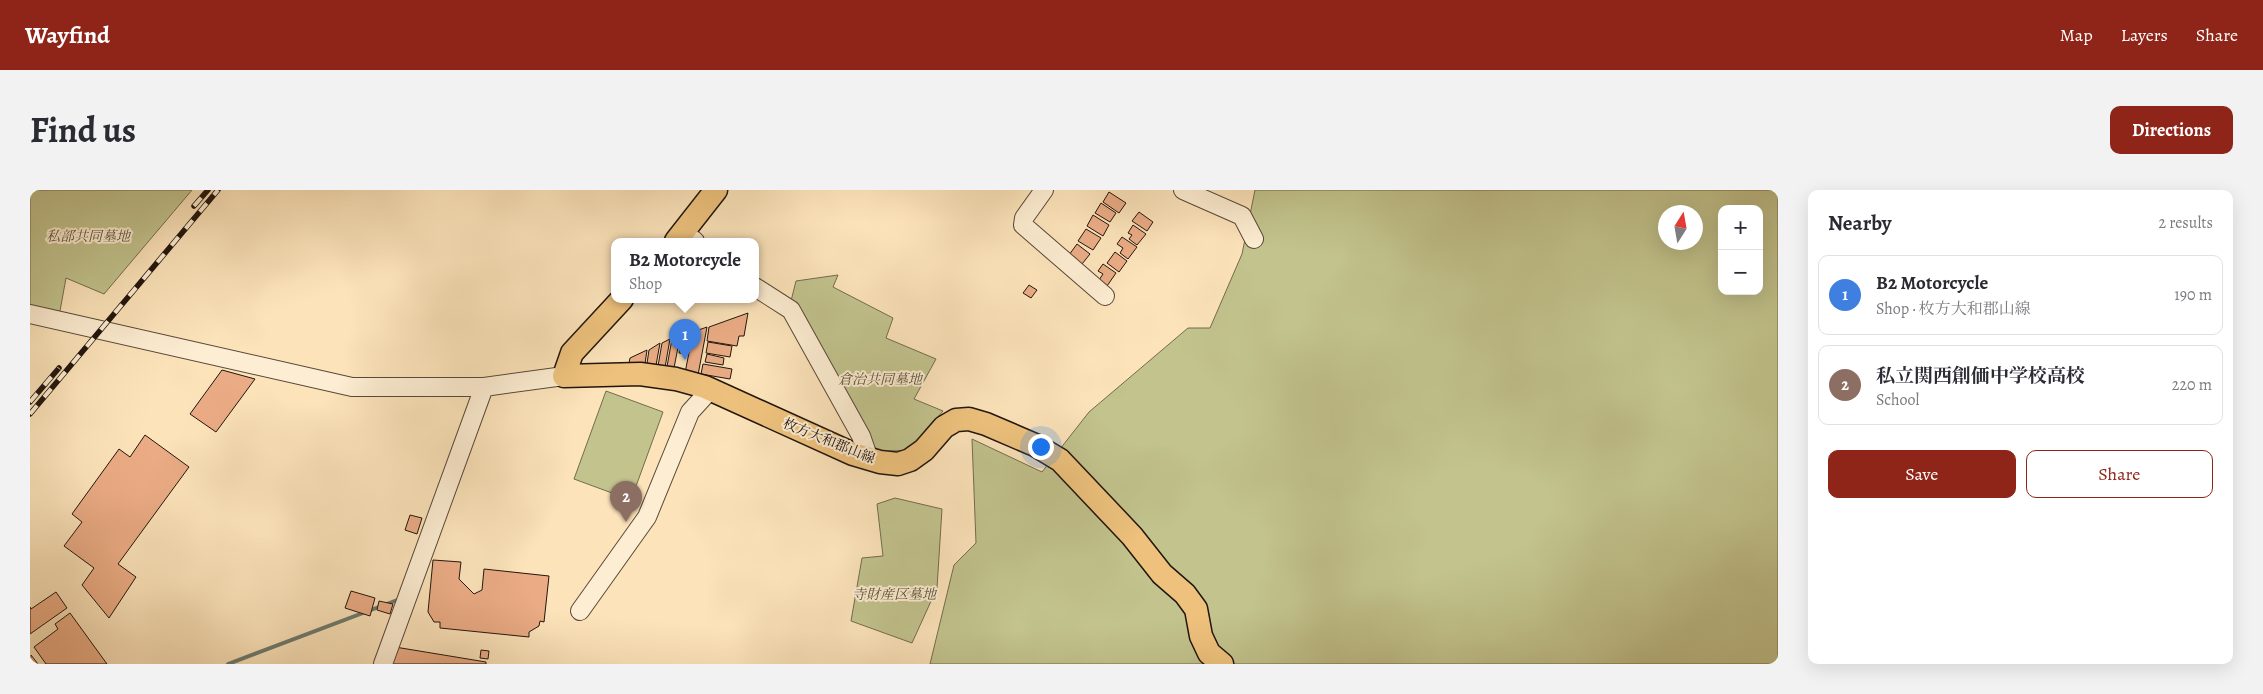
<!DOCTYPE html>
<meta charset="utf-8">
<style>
:root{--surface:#fff;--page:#f2f2f3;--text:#2b2b33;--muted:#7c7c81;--line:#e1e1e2;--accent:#8f2418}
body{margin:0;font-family:Alegreya,"Noto Serif JP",serif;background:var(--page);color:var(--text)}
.controls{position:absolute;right:15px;top:15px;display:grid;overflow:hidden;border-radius:10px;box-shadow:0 5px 20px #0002}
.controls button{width:45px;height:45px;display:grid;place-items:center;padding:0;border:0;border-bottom:1px solid var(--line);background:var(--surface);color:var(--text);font:25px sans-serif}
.compass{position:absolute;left:1628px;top:15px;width:45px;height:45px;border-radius:50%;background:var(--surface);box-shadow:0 5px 20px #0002;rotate:11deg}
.you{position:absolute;left:1010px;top:256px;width:18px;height:18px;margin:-12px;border:4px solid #fff;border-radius:50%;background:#1a73e8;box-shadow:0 0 0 8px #1a73e833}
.badge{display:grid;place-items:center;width:32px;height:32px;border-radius:50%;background:var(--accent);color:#fff;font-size:16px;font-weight:700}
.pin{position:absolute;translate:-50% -41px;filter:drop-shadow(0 1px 2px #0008)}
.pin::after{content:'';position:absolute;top:26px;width:18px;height:15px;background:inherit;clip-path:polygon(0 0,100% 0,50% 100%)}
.popup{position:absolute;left:581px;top:48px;width:148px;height:65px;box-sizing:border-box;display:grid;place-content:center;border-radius:10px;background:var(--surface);filter:drop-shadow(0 1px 4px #0005);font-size:16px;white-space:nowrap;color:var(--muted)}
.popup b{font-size:19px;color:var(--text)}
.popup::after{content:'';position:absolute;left:50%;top:100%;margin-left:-10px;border:10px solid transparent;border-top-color:var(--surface)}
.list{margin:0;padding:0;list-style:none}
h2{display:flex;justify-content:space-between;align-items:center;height:65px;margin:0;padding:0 20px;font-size:21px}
h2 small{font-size:16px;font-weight:400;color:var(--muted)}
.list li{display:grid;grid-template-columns:32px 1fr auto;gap:15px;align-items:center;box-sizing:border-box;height:80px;margin:0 10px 10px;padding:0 10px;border:1px solid var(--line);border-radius:10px}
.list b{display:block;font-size:19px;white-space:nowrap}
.list p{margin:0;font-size:16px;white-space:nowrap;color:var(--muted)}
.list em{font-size:16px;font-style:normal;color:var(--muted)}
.actions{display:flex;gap:10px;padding:15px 20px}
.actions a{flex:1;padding:11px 0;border:1px solid var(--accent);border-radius:10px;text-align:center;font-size:18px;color:var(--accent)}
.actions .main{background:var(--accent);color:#fff}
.map{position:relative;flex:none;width:1748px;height:474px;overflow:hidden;border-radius:10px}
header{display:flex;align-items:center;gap:30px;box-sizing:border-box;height:70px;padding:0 25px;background:var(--accent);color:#fff}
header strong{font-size:24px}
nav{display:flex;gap:28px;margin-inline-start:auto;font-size:18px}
.intro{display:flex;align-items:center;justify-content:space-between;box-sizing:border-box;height:120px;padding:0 30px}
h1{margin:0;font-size:35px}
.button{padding:12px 22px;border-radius:10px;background:var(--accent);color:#fff;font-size:18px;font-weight:700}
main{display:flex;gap:30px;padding:0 30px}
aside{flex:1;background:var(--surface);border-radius:10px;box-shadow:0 5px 20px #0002}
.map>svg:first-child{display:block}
.green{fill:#c2c38d;stroke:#726c4e;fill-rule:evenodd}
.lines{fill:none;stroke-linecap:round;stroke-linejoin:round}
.stream{stroke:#6d7a6f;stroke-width:4}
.building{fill:#ebac85;stroke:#21150e}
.minor-casing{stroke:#584839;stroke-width:20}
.major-casing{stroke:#21150e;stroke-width:25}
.minor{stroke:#fdedd2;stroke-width:18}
.major{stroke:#eec27d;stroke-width:22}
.rail-casing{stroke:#21150e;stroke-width:5.5}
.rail{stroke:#fdedd2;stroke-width:4;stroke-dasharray:11;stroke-linecap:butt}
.labels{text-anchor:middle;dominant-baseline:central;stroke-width:4;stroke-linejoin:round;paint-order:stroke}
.park-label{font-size:14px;font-style:italic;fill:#59523a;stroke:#fdedd2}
.street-label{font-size:14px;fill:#21150e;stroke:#fdedd2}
</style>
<header>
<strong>Wayfind</strong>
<nav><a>Map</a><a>Layers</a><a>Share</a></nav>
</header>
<div class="intro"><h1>Find us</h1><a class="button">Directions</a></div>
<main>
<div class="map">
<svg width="1748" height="474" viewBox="0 0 1748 474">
<rect width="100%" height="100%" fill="#fce3ba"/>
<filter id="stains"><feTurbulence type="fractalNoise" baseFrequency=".004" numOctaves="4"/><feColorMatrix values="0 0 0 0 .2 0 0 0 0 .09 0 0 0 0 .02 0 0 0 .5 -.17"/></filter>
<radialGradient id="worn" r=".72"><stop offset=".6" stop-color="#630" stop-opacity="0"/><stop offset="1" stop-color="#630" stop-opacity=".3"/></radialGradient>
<path class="green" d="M0 0H162L74 104 36 88 30 121 20 125 0 120Z
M1225 0H1748V474H900L924 375 946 353 942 249 1012 282 1059 222 1158 138H1180L1212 64ZM1692 19H1729V101H1692ZM1636 22H1666V52H1636Z
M808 85 803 97 863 128 856 148 906 169 884 209 913 221 880 260 842 262 760 115 766 91Z
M576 201 633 222 601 310 544 289Z
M865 308 912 319 907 398 882 453 821 431 832 368 853 366 847 314Z"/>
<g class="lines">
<path class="stream" d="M198 474 370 409"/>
</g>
<path class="building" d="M1079 2 1096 13 1089 23 1073 12Z
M1071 13 1086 23 1080 32 1065 23Z
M1109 22 1123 32 1117 41 1102 31Z
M1063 25 1079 35 1073 46 1057 36Z
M1103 35 1116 44 1107 55 1099 49 1102 45 1098 43Z
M1056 39 1071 48 1063 60 1048 51Z
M1092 47 1107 57 1098 69 1090 63 1093 58 1087 54Z
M1047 54 1060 64 1052 74 1039 65Z
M1085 62 1097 71 1089 82 1077 73Z
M1073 74 1086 83 1077 96 1069 90 1073 84 1068 81Z
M999 95 1007 100 1001 108 993 103Z
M718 123 714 146H709L707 156 677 151 679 137Z
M677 137 668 185 655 183 663 142Z
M650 147 643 183 636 182 642 149Z
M640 149 634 183 627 182 632 153Z
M651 151 658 153 656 164 649 163Z
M678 152 702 156 700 167 676 163Z
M630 153 625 181 616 180 619 160Z
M617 160 614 180 598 178 600 168Z
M677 164 694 168 693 175 675 172Z
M673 174 702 179 700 189 671 184Z
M192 180 225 189 186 242 160 224Z
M115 245 159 277 88 374 106 387 79 428 52 395 64 378 34 356 52 332 42 324 89 259 100 267Z
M380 325 392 328 387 344 375 340Z
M403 370 431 372 429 389 444 404 452 400 454 379 519 386 514 432 510 431 509 436 499 442V447L410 438V432H404L398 422Z
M321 401 345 408 340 426 315 418Z
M26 402 37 418 0 444V417L1 419Z
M349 411 363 414 360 424 347 420Z
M40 423 77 474H16L4 457 28 439 25 434Z
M365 457 456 472V474H362Z
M451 460 459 461 458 469 450 468Z
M1 465 8 474H0Z"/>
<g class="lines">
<defs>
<path id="minor" d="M1014 0 994 28 993 35 1075 106
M1153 0 1212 26 1224 49
M654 43 665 51
M725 97 761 120 831 246 839 269
M0 124 322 197H454L534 186
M550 421 617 327 660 222 680 200
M353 474 454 197"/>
<path id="major" d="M646 51 686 0
M592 109 542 163 534 186 610 184 646 189 675 197 823 264 850 272 868 274 880 270 894 260 914 237 926 230 939 229 956 234 1005 255 1030 270 1102 346 1132 384 1155 404 1166 419 1171 446 1179 463 1192 474"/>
</defs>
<use href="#minor" class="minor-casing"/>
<use href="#major" class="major-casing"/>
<use href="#minor" class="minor"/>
<use href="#major" class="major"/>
<defs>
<path id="rail" d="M164 16 178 0
M0 212 29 178
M0 224 188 0"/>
</defs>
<use href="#rail" class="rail-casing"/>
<use href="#rail" class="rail"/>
</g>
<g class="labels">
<g class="park-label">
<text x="58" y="46">私部共同墓地</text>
<text x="850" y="189">倉治共同墓地</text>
<text x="864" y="404">寺財産区墓地</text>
</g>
<g class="street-label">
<text transform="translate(799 251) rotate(22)">枚方大和郡山線</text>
</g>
</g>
<rect width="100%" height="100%" filter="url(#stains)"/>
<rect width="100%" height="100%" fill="url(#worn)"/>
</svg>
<div class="controls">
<button>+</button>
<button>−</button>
</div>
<svg class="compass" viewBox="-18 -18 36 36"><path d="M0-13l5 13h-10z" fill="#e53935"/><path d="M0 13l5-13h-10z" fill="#7c7c81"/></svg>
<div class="you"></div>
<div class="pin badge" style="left:655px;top:170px;background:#3f7fe0">1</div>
<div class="popup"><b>B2 Motorcycle</b>Shop</div>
<div class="pin badge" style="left:596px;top:332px;background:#8d6e63">2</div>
</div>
<aside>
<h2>Nearby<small>2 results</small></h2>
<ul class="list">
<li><span class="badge" style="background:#3f7fe0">1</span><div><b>B2 Motorcycle</b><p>Shop · 枚方大和郡山線</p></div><em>190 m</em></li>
<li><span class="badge" style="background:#8d6e63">2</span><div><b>私立関西創価中学校高校</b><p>School</p></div><em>220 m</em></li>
</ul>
<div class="actions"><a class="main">Save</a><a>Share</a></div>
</aside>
</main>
